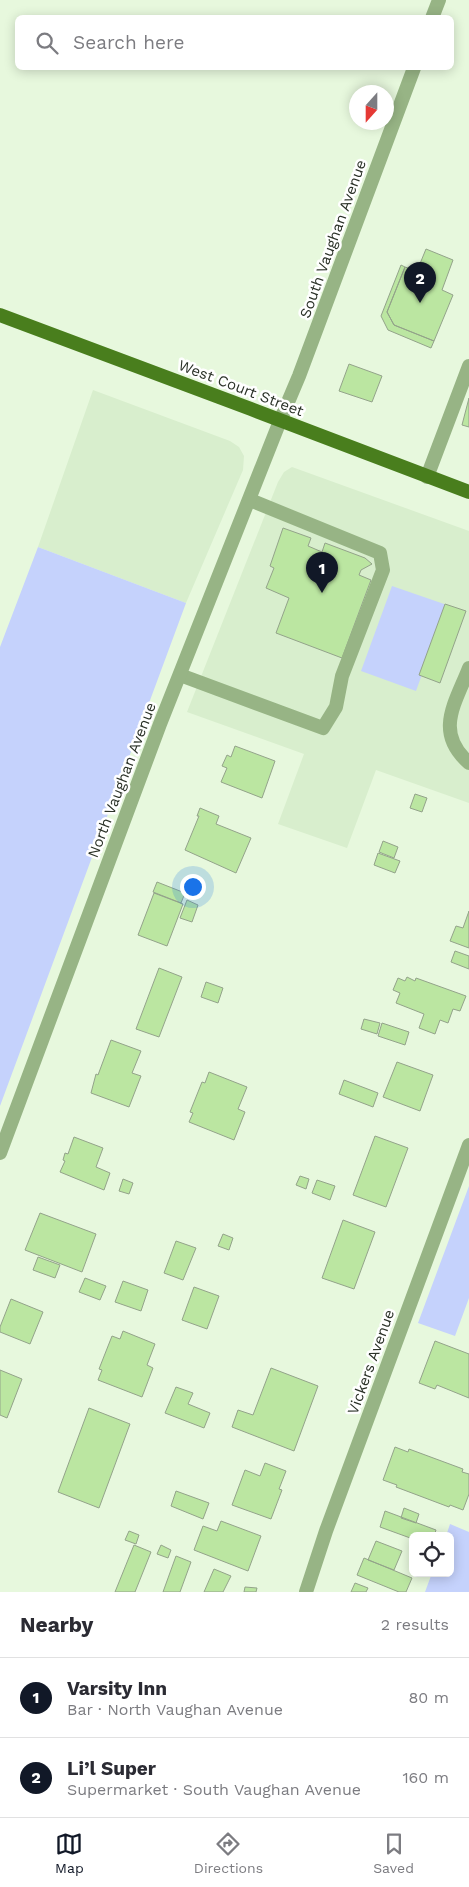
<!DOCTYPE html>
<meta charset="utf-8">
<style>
:root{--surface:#fff;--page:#f7f7f7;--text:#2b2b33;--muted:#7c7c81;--line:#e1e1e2;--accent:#111827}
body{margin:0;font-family:"Work Sans",sans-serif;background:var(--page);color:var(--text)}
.controls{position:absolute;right:15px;bottom:15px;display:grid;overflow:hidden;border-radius:8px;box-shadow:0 2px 12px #0003}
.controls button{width:45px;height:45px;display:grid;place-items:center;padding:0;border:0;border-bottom:1px solid var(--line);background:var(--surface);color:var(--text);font:25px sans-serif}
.compass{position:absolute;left:349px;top:85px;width:45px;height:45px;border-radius:50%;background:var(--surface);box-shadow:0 2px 12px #0003;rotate:201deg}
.you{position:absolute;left:192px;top:886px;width:18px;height:18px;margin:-12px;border:4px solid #fff;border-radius:50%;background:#1a73e8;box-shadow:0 0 0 8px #1a73e833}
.badge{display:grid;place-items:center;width:32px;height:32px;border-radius:50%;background:var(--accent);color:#fff;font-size:16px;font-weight:700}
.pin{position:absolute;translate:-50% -41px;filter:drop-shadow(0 1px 2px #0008)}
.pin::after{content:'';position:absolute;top:26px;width:18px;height:15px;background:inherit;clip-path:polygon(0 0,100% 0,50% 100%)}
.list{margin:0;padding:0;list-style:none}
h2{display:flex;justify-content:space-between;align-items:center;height:65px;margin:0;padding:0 20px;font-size:21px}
h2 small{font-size:16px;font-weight:400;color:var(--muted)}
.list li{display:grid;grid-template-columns:32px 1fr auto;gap:15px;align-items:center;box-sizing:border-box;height:80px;padding:0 20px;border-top:1px solid var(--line)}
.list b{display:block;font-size:19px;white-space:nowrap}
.list p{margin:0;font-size:16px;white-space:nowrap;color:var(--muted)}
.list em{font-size:16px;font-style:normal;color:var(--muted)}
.icon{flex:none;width:28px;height:28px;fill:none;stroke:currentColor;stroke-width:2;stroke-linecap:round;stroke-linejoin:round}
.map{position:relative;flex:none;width:469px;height:1592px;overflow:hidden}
.search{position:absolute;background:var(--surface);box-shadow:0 2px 12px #0003;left:15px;right:15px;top:15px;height:55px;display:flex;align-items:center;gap:12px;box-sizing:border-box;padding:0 18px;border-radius:8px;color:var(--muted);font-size:19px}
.sheet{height:225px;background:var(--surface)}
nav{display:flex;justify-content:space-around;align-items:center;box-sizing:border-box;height:70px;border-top:1px solid var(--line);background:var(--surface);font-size:14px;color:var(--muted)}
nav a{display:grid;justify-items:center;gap:2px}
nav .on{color:var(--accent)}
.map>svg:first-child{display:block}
.built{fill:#d8eecd}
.green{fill:#c5d2fc}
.building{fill:#bbe6a1;stroke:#93a38a}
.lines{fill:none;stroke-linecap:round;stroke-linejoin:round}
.service{stroke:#97b485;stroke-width:14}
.minor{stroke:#97b485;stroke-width:14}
.tertiary{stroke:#97b485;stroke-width:14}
.primary{stroke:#497e1d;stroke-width:14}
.labels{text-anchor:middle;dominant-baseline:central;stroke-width:5;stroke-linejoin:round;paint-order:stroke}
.street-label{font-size:15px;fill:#2b3228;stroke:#fff}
</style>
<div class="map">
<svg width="469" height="1592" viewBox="0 0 469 1592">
<rect width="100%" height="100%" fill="#e7f8dd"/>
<path class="built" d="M93 390 230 441 239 447 244 456 243 470 186 603 38 547Z
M292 467 469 531V803L376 770 347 848 278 824 304 754 187 712 278 482 284 472Z"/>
<path class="green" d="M38 547 186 603 0 1106V647Z
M392 586 447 605 416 691 361 671Z
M469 1186V1298L455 1336 418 1323Z
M450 1524 469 1532V1592H425L432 1573H450V1536H446Z"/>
<path class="building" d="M426 249 453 260 442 290 453 295 434 341 394 325 387 312 405 267 417 271Z
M401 265 405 267 387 312 394 325 434 341 431 348 388 330 381 316Z
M349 364 382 376 372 402 339 391Z
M469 398V427L462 425Z
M283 528 311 538 308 546 322 552 325 543 365 558 372 564 361 570 359 575 371 580 342 658 276 633 289 598 266 588 274 568 270 566Z
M445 604 466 611 440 683 419 675Z
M235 746 275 761 262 798 221 782 227 768 222 766 227 755 231 757Z
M415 794 427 798 422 812 410 808Z
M200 808 219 816 216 824 251 838 236 873 185 850 199 816H197Z
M383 841 398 847 394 858 379 852Z
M378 853 400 861 395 873 374 865Z
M157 882 185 893 181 903 153 892Z
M154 893 183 904 167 946 138 935Z
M187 900 198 905 192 922 180 918Z
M469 911V948L450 941 456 926 463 928Z
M455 951 469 956V969L451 962Z
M159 968 182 977 159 1037 136 1029Z
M407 977 415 981 416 978 466 996 460 1011 453 1009 448 1023 440 1020 435 1034 419 1028 424 1014 396 1003 400 993 393 990 398 978 405 981Z
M206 982 223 988 218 1003 201 997Z
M364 1019 380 1023 377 1034 361 1029Z
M382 1023 409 1032 405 1045 378 1036Z
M111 1040 141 1051 132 1073 141 1076 129 1107 91 1093 96 1074 98 1075Z
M397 1062 433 1075 420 1111 383 1097Z
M209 1072 247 1087 238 1109 245 1112 234 1140 189 1122 193 1113 190 1112 202 1082 205 1083Z
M344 1080 378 1093 373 1107 339 1094Z
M375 1136 408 1148 386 1207 353 1195Z
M74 1137 103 1148 96 1167 110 1173 104 1190 60 1172 65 1161 63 1160 65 1153 68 1154Z
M300 1176 309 1179 306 1189 296 1185Z
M123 1179 133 1183 129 1194 119 1191Z
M317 1180 335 1186 330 1200 312 1193Z
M40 1213 96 1234 82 1272 25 1250Z
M343 1220 375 1232 354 1289 322 1278Z
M223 1234 233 1238 229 1250 218 1246Z
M176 1241 196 1248 183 1280 164 1273Z
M38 1257 60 1265 55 1278 33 1270Z
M85 1278 106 1286 100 1300 79 1292Z
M123 1281 148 1290 141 1311 115 1302Z
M194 1287 219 1296 207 1329 182 1320Z
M11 1299 43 1312 30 1344 0 1332V1327Z
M123 1331 155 1344 147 1365 153 1368 142 1397 98 1380 102 1370 99 1369 112 1336 120 1339Z
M435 1341 469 1354V1398L437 1385 435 1389 419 1383Z
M271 1368 318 1386 294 1451 232 1427 238 1410 253 1415Z
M0 1370 22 1379 7 1418 0 1415Z
M176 1387 193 1393 188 1404 210 1413 204 1428 165 1413Z
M89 1408 130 1424 99 1508 58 1492Z
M395 1447 408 1452 409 1449 463 1469 462 1472 469 1474V1494L463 1510 450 1505 449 1507 396 1487 397 1485 383 1480Z
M265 1463 286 1471 279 1489 282 1490 271 1519 232 1505 245 1470 260 1476Z
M176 1491 209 1503 203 1519 171 1506Z
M404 1508 419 1514 416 1523 401 1518Z
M385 1511 436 1530 434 1536H413V1539L380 1527Z
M221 1521 261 1536 248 1571 194 1550 203 1526 217 1531Z
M129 1531 139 1535 136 1544 125 1540Z
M376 1541 402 1551 394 1570 368 1560Z
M134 1545 151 1552 135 1592H115Z
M161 1545 171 1550 168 1558 157 1554Z
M176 1556 191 1562 180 1592H163Z
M364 1558 412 1578 406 1592H399L357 1575Z
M214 1569 231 1576 223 1592H204Z
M355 1583 368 1588 366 1592H351Z
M245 1587 257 1588 256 1592H244Z"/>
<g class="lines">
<path class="service" d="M427 477 469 366
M469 668C455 704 434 732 469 763
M180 675 323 728 336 707 342 676 383 570 380 553 250 500"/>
<path class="minor" d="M432 18 439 0
M280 421 299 376 414 68
M306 1592 326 1531 469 1145"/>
<path class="tertiary" d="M0 1153 160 724 280 421"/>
<path class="primary" d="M0 315 251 409 469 492"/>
</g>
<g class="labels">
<g class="street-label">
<text transform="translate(333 239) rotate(-70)">South Vaughan Avenue</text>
<text transform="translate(241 388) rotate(21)">West Court Street</text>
<text transform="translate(122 780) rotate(-69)">North Vaughan Avenue</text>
<text transform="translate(371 1362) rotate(-70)">Vickers Avenue</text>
</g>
</g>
</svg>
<div class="controls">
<button><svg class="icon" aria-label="locate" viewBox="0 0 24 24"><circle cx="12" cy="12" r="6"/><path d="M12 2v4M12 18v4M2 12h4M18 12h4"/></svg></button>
</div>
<svg class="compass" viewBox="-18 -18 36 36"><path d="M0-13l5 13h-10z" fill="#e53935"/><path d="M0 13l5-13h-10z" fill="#7c7c81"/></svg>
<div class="you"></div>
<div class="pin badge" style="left:322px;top:593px">1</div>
<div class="pin badge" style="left:420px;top:303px">2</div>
<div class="search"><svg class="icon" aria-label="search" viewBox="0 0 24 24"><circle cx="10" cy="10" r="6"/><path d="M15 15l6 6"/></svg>Search here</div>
</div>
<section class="sheet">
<h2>Nearby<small>2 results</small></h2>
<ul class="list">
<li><span class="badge">1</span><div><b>Varsity Inn</b><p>Bar · North Vaughan Avenue</p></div><em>80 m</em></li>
<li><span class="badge">2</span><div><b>Li’l Super</b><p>Supermarket · South Vaughan Avenue</p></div><em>160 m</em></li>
</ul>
</section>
<nav>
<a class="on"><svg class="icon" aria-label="map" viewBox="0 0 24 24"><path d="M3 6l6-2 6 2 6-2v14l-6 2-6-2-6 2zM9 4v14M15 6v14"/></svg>Map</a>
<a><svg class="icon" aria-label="directions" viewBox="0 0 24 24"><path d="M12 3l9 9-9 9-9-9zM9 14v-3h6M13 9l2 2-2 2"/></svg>Directions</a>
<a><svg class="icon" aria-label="saved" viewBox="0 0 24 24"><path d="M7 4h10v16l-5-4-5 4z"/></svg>Saved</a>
</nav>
